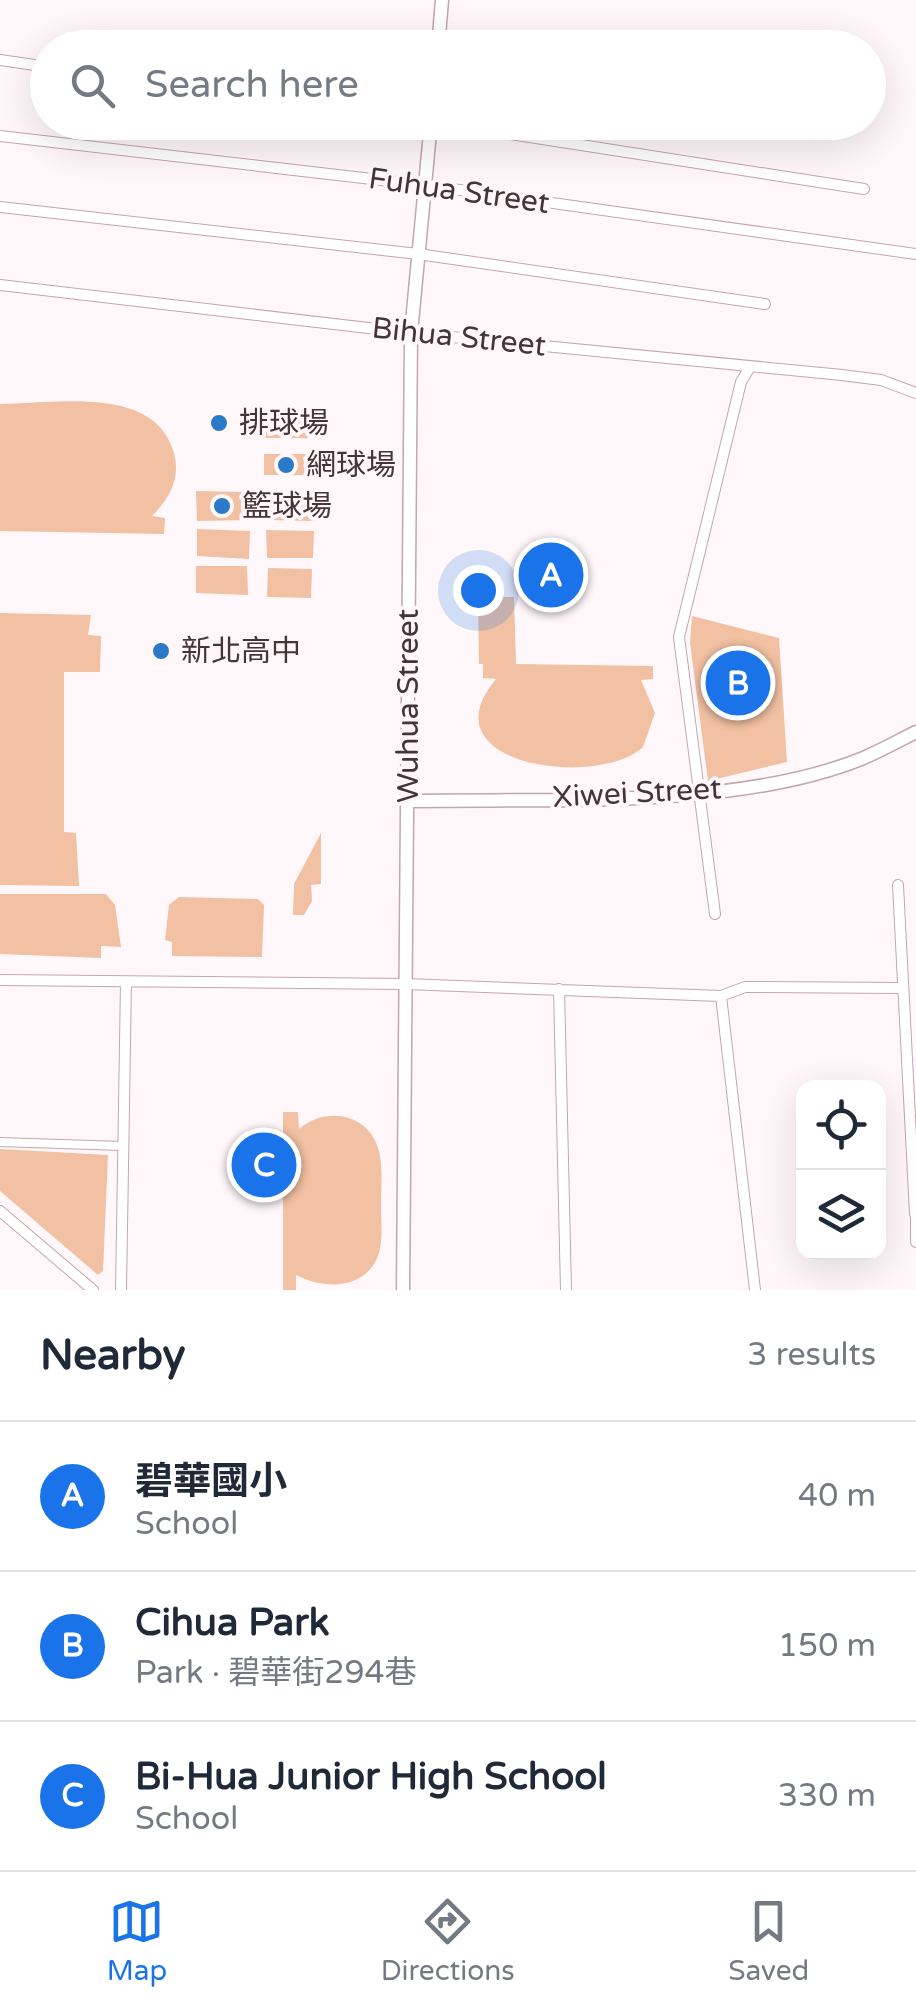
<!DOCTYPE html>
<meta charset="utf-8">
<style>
:root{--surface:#fff;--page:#f2f2f3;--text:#1f2937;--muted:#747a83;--line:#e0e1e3;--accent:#1a73e8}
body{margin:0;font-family:"Varela Round","Noto Sans TC",sans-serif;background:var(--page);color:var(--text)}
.controls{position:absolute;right:30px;bottom:30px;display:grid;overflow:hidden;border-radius:20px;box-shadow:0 10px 40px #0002}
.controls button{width:90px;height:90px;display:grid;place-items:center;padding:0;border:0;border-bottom:2px solid var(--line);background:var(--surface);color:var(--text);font:50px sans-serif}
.you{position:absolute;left:478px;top:590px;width:35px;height:35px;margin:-25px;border:8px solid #fff;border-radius:50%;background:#1a73e8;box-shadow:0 0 0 15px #1a73e833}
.badge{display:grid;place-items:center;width:65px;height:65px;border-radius:50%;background:var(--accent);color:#fff;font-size:32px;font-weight:700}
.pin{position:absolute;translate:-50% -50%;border:5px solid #fff;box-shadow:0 2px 10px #0006}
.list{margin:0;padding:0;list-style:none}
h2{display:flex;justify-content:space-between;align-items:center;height:130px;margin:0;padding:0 40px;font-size:42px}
h2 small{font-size:32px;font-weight:400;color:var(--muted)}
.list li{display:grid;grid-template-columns:65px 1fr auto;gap:30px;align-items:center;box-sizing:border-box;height:150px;padding:0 40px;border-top:2px solid var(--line)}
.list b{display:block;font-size:38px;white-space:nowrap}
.list p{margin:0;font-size:32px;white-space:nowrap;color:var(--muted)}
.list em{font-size:32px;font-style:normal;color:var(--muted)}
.icon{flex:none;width:55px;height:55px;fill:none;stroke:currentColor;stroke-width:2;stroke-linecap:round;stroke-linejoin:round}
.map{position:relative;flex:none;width:916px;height:1290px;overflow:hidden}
.search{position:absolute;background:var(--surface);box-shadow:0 10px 40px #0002;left:30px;right:30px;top:30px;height:110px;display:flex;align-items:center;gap:25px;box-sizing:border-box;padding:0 35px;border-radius:55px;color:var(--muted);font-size:38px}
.sheet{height:580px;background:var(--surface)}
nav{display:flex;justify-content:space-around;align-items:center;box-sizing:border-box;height:140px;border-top:2px solid var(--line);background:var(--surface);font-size:28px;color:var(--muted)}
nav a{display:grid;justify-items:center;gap:5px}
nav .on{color:var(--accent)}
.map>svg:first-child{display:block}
.green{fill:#f2c0a2}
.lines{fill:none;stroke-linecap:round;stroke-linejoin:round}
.pedestrian-casing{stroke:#c6a5ab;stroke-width:10}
.minor-casing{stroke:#c6a5ab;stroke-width:12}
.tertiary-casing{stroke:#c6a5ab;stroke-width:15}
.pedestrian{stroke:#fff;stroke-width:8}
.minor{stroke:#fff;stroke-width:10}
.tertiary{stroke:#fff;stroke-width:12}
.poi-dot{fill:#2b7ac9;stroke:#fff7f9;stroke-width:4}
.labels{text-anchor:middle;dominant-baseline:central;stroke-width:8;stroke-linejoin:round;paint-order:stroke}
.street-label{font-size:30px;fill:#433538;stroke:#fff7f9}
.poi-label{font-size:30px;fill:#433538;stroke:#fff7f9;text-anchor:start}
</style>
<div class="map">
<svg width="916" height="1290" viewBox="0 0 916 1290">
<rect width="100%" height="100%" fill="#fff7f9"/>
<path class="green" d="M0 404C54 404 155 384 174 453 181 478 169 499 152 516L165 518 164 534 0 531Z
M265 419 308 420V438H265Z
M264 454H308V475H264Z
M196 491 247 492 248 520 197 521Z
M265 493 315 495V521L265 520Z
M197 529 250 531 249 559 197 556Z
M266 530 314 531 313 558H267Z
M196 566H247L248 595 196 593Z
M268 568 312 569 311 598 267 597Z
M478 597H514L516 664 653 666V679L641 680 655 713 643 747C599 789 423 766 496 679L483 678V664H479Z
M0 613 91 615 88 635 101 636 100 672H64V832L76 833 79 886 0 885Z
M692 616 779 638 787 762 708 781 690 643Z
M321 833V884L311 885 312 901 304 915H293L294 884Z
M0 894H106L115 905 121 947 101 946V958L0 954Z
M179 897 258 899 264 905 262 957 172 956V942L165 940 169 905Z
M283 1112H298L299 1129C326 1106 369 1113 379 1151 383 1168 381 1189 381 1206 381 1221 383 1238 379 1253 367 1290 325 1290 296 1275V1290H283Z
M0 1149 108 1155 103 1271 98 1275 0 1191Z"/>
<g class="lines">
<defs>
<path id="pedestrian" d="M0 1142 123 1146"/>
<path id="minor" d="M0 60 48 67
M433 122 864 189
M0 136 424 185 916 254
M0 207 418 254 765 304
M0 285 411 333 842 375 881 380 916 393
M898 885 915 1214
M715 914 679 637 741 382 750 367
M0 980 406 984 721 996 745 987 899 988
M559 989 566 1290
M721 996 755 1290
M0 1211 93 1290
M916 1214V1242
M121 1290 126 982"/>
<path id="tertiary" d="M438 48 442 0
M408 801C545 798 734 810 861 759 880 751 898 741 916 732
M403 1290 411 333 431 122"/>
</defs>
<use href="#pedestrian" class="pedestrian-casing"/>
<use href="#minor" class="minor-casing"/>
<use href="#tertiary" class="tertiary-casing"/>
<use href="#pedestrian" class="pedestrian"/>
<use href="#minor" class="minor"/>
<use href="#tertiary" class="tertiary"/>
</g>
<g class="poi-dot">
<circle cx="219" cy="423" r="10"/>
<circle cx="286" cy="465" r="10"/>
<circle cx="222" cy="506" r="10"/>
<circle cx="161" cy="651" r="10"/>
</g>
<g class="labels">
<g class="street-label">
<text transform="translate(459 191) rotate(8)">Fuhua Street</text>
<text transform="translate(459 337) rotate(6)">Bihua Street</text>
<text transform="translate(408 706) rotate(-90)">Wuhua Street</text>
<text transform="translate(637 793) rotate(-3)">Xiwei Street</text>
</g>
<g class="poi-label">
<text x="239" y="423">排球場</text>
<text x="306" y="465">網球場</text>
<text x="242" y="506">籃球場</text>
<text x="181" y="651">新北高中</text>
</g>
</g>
</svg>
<div class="controls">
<button><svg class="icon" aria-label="locate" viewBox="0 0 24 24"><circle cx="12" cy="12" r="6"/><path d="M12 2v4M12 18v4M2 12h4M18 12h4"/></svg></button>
<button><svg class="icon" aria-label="layers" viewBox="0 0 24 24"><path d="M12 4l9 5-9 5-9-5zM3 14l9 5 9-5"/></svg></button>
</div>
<div class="you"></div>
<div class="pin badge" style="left:551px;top:575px">A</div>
<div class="pin badge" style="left:738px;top:683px">B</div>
<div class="pin badge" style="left:264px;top:1165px">C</div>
<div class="search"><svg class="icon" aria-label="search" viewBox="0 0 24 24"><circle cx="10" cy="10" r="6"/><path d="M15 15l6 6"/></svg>Search here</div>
</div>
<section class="sheet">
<h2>Nearby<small>3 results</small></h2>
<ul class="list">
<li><span class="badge">A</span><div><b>碧華國小</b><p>School</p></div><em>40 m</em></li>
<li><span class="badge">B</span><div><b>Cihua Park</b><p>Park · 碧華街294巷</p></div><em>150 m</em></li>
<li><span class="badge">C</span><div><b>Bi-Hua Junior High School</b><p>School</p></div><em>330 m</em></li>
</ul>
</section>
<nav>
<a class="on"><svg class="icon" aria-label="map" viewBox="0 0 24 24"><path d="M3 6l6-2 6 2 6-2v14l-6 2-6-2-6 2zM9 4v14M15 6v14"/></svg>Map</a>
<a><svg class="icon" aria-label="directions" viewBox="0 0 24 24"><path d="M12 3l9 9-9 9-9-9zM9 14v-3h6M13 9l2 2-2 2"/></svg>Directions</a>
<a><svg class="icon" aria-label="saved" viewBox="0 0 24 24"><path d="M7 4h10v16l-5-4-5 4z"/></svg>Saved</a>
</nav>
